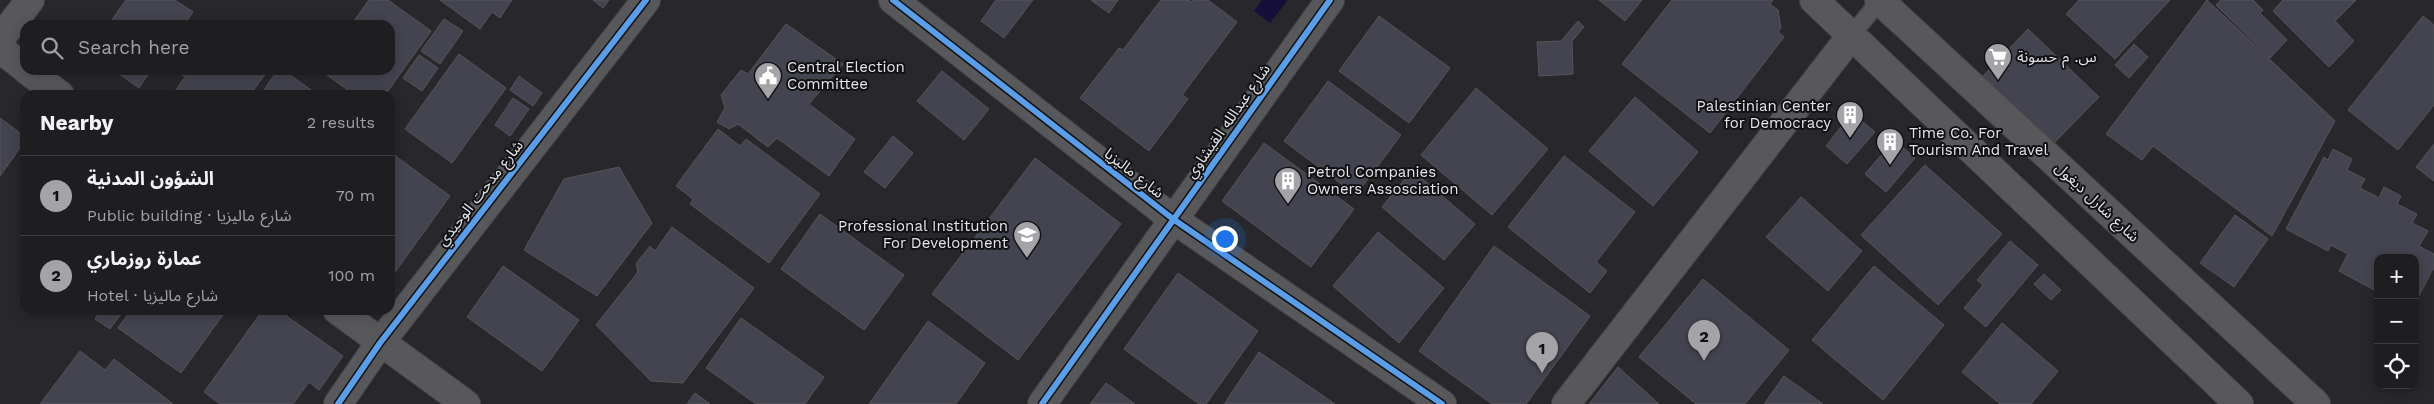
<!DOCTYPE html>
<meta charset="utf-8">
<style>
:root{--surface:#1e1e21;--page:#26272a;--text:#f1f3f6;--muted:#a1a2a5;--line:#3c3c3f;--accent:#a4a4a8}
body{margin:0;font-family:"Work Sans","Noto Sans Arabic",sans-serif;background:var(--page);color:var(--text)}
.controls{position:absolute;right:15px;bottom:15px;display:grid;overflow:hidden;border-radius:10px;box-shadow:0 2px 12px #0003}
.controls button{width:45px;height:45px;display:grid;place-items:center;padding:0;border:0;border-bottom:1px solid var(--line);background:var(--surface);color:var(--text);font:25px sans-serif}
.you{position:absolute;left:1224px;top:238px;width:18px;height:18px;margin:-12px;border:4px solid #fff;border-radius:50%;background:#1a73e8;box-shadow:0 0 0 8px #1a73e833}
.badge{display:grid;place-items:center;width:32px;height:32px;border-radius:50%;background:var(--accent);color:#111;font-size:16px;font-weight:700}
.pin{position:absolute;translate:-50% -41px;filter:drop-shadow(0 1px 2px #0008)}
.pin::after{content:'';position:absolute;top:26px;width:18px;height:15px;background:inherit;clip-path:polygon(0 0,100% 0,50% 100%)}
.list{margin:0;padding:0;list-style:none}
h2{display:flex;justify-content:space-between;align-items:center;height:65px;margin:0;padding:0 20px;font-size:21px}
h2 small{font-size:16px;font-weight:400;color:var(--muted)}
.list li{display:grid;grid-template-columns:32px 1fr auto;gap:15px;align-items:center;box-sizing:border-box;height:80px;padding:0 20px;border-top:1px solid var(--line)}
.list b{display:block;font-size:19px;white-space:nowrap}
.list p{margin:0;font-size:16px;white-space:nowrap;color:var(--muted)}
.list em{font-size:16px;font-style:normal;color:var(--muted)}
.icon{flex:none;width:28px;height:28px;fill:none;stroke:currentColor;stroke-width:2;stroke-linecap:round;stroke-linejoin:round}
.map{position:relative;flex:none;width:2434px;height:404px;overflow:hidden}
.search{position:absolute;background:var(--surface);box-shadow:0 2px 12px #0003;left:20px;top:20px;width:375px;height:55px;display:flex;align-items:center;gap:12px;box-sizing:border-box;padding:0 18px;border-radius:15px;color:var(--muted);font-size:19px}
.panel{position:absolute;background:var(--surface);box-shadow:0 2px 12px #0003;left:20px;top:90px;width:375px;height:225px;border-radius:15px}
.map>svg:first-child{display:block}
.water{fill:#160f3c}
.building{fill:#444450;stroke:#555558}
.lines{fill:none;stroke-linecap:round;stroke-linejoin:round}
.service-casing{stroke:#454547;stroke-width:19}
.minor-casing{stroke:#454547;stroke-width:30}
.secondary-casing{stroke:#454547;stroke-width:30}
.service{stroke:#58585b;stroke-width:16}
.minor{stroke:#58585b;stroke-width:28}
.secondary{stroke:#58585b;stroke-width:28}
.cycleway-casing{stroke:#101113;stroke-width:9}
.cycleway{stroke:#5a9eea;stroke-width:6}
.labels{text-anchor:middle;dominant-baseline:central;stroke-width:4;stroke-linejoin:round;paint-order:stroke}
.poi-label{font-size:15px;fill:#e7e7eb;stroke:#101113;text-anchor:start}
.street-label{font-size:15px;fill:#e7e7eb;stroke:#101113}
</style>
<div class="map">
<svg width="2434" height="404" viewBox="0 0 2434 404">
<rect width="100%" height="100%" fill="#28282c"/>
<path class="water" d="M1262 0H1288L1270 23 1254 11Z"/>
<path class="building" d="M126 0H175L193 12 184 25H108Z
M369 0H388L431 31 385 95H355L320 70H390V25H351Z
M440 0H512L500 18 492 12 480 29Z
M593 0H609L603 8Z
M996 0H1033L1004 38 981 21Z
M1091 0H1118L1109 13Z
M1161 0H1189L1192 2 1193 0H1208L1237 22 1182 95 1188 99 1149 151 1080 98 1119 48 1123 50Z
M1599 0H1642L1625 21Z
M1672 0H1773L1770 4 1778 10 1781 28 1778 32 1784 37 1710 133 1622 64Z
M2079 0H2170L2115 59 2066 14Z
M2207 0 2335 121 2272 236 2153 146 2142 160 2106 134Z
M2221 0H2253L2263 10 2260 13 2287 40 2270 58 2216 5Z
M2283 0H2356L2335 21 2354 41 2329 67 2273 11Z
M1379 16 1450 68 1409 123 1339 71Z
M2423 16 2434 25V105L2398 150 2348 110Z
M444 19 463 31 440 64 421 51Z
M1578 21 1584 27 1572 41 1573 74 1539 76 1537 42 1561 41Z
M786 24 843 64 809 104 855 139 829 176 777 138 768 147 738 124 729 129 717 122 725 108 721 95 741 70 748 74Z
M2028 29 2099 97 2051 146 1981 78Z
M2134 44 2148 57 2129 78 2115 65Z
M459 54 506 88 452 163 405 129Z
M419 55 438 68 422 91 403 78Z
M114 70H151L139 88Z
M175 70H268L250 95H172L185 77Z
M278 70H283L318 95H260Z
M942 71 989 109 964 140 917 101Z
M519 76 542 93 533 106 510 90Z
M1328 81 1401 135 1356 195 1284 141Z
M1476 88 1548 149 1492 215 1421 155Z
M1635 97 1698 152 1653 206 1589 151Z
M513 98 529 109 510 136 495 125Z
M1852 113 1875 132 1847 164 1826 146Z
M0 118 25 137V141L0 176Z
M718 129 740 146 746 139 820 194 769 263 690 204 693 199 676 186Z
M893 136 913 153 885 188 864 172Z
M1894 140 1915 158 1886 192 1865 174Z
M1264 143 1354 209 1311 267 1222 201Z
M2434 144V181L2416 167Z
M2333 149 2352 159 2347 170 2365 179 2360 188 2379 198 2384 187 2401 196 2397 204 2417 214 2412 223 2428 231 2419 246 2434 254V267L2415 303V258H2378V292L2339 271 2348 254 2331 245 2328 251 2286 229 2324 157 2328 160Z
M390 152 450 196 390 279Z
M1564 156 1635 212 1596 262 1607 271 1590 293 1508 227Z
M1035 158 1121 224 1018 360 932 294Z
M1925 165 2002 234 1938 305 1861 235Z
M619 167 652 223 597 296 524 250 564 179Z
M1412 170 1475 224 1444 260 1382 207Z
M1801 197 1862 251 1828 291 1766 237Z
M820 214 904 275 864 330 781 269Z
M2235 215 2268 239 2234 287 2200 263Z
M672 227 754 288 683 383 651 381 596 325 638 272 636 264 650 246 655 251Z
M1378 232 1444 288 1399 343 1333 286Z
M2010 241 2038 265 1986 327 1964 308 1983 285 1977 280Z
M1494 246 1590 316 1526 404H1492L1419 351Z
M503 266 579 320 542 371 467 317Z
M1874 266 1944 325 1883 400 1812 340Z
M1178 273 1258 331 1206 404H1199L1124 349Z
M2044 274 2061 290 2051 300 2034 284Z
M1703 279 1789 350 1745 404H1696L1639 357Z
M101 310H124L110 329 95 319Z
M131 310H222L225 312 181 373 118 328Z
M263 310H278L343 356 319 390 309 382 293 404H220L204 392Z
M741 318 824 377 805 404H756L706 368Z
M928 321 985 363 956 404H869Z
M2002 323 2058 371 2031 404H2000L1962 372Z
M80 351 105 370 114 359 173 404H40Z
M1259 352 1335 404H1224Z
M1618 367 1659 404H1589Z
M1784 376 1823 404H1764Z
M1106 383 1135 404H1090Z
M695 393 710 404H687Z"/>
<g class="lines">
<defs>
<path id="service" d="M1851 36 1880 0"/>
<path id="minor" d="M893 0 1173 219 1442 404
M0 49 25 68
M27 70 60 95
M337 310 466 404
M338 404 380 343 646 0
M1042 404 1330 0
M1566 404 1851 36"/>
<path id="secondary" d="M1814 0 2239 404
M1879 0 2316 404
M0 39 30 0"/>
</defs>
<use href="#service" class="service-casing"/>
<use href="#minor" class="minor-casing"/>
<use href="#secondary" class="secondary-casing"/>
<use href="#service" class="service"/>
<use href="#minor" class="minor"/>
<use href="#secondary" class="secondary"/>
<defs>
<path id="cycleway" d="M893 0 1173 219 1442 404
M338 404 380 343 646 0
M1042 404 1330 0"/>
</defs>
<use href="#cycleway" class="cycleway-casing"/>
<use href="#cycleway" class="cycleway"/>
</g>
<defs>
<symbol id="supermarket-pin" viewBox="-11 -11 22 30"><path d="M0 17L-7.5 6A9.5 9.5 0 1 1 7.5 6Z" fill="#a4a4a8" stroke="#101113"/><path d="M-6-5.5h2.5l.6 2H6L4.5 2H-2.5L-4.4-4H-6ZM-1.5 3.2a1.3 1.3 0 1 0 .1 0ZM3 3.2a1.3 1.3 0 1 0 .1 0Z" fill="#fff"/></symbol>
<symbol id="civic-pin" viewBox="-11 -11 22 30"><path d="M0 17L-7.5 6A9.5 9.5 0 1 1 7.5 6Z" fill="#a4a4a8" stroke="#101113"/><path d="M-.6-6.5H3V-4.5H.6V-3L4-1V1h2V6H-6V1h2V-1L-.6-3ZM-1.2 2.5V6h2.4V2.5Z" fill="#fff"/></symbol>
<symbol id="building-pin" viewBox="-11 -11 22 30"><path d="M0 17L-7.5 6A9.5 9.5 0 1 1 7.5 6Z" fill="#a4a4a8" stroke="#101113"/><path d="M-4-6H4V6H1V3H-1V6H-4ZM-2.5-4.3h1.7v1.8h-1.7ZM.8-4.3h1.7v1.8H.8ZM-2.5-1h1.7V.8h-1.7ZM.8-1h1.7V.8H.8Z" fill="#fff"/></symbol>
<symbol id="university-pin" viewBox="-11 -11 22 30"><path d="M0 17L-7.5 6A9.5 9.5 0 1 1 7.5 6Z" fill="#a4a4a8" stroke="#101113"/><path d="M0-5L7-2L0 1L-7-2ZM-4 1L0 2.5L4 1V4Q0 6-4 4Z" fill="#fff"/></symbol>
</defs>
<g fill-rule="evenodd">
<use href="#supermarket-pin" x="1982" y="41" width="32" height="43"/>
<use href="#civic-pin" x="752" y="60" width="32" height="43"/>
<use href="#building-pin" x="1834" y="99" width="32" height="43"/>
<use href="#building-pin" x="1874" y="126" width="32" height="43"/>
<use href="#building-pin" x="1272" y="165" width="32" height="43"/>
<use href="#university-pin" x="1011" y="219" width="32" height="43"/>
</g>
<g class="labels">
<g class="poi-label">
<text x="2017" y="57">س. م حسونة</text>
<text x="787" y="67">Central Election<tspan x="787" dy="17">Committee</tspan></text>
<text x="1831" y="106" text-anchor="end">Palestinian Center<tspan x="1831" dy="17">for Democracy</tspan></text>
<text x="1909" y="133">Time Co. For<tspan x="1909" dy="17">Tourism And Travel</tspan></text>
<text x="1307" y="172">Petrol Companies<tspan x="1307" dy="17">Owners Assosciation</tspan></text>
<text x="1008" y="226" text-anchor="end">Professional Institution<tspan x="1008" dy="17">For Development</tspan></text>
</g>
<g class="street-label">
<text transform="translate(1228 121) rotate(-55)">شارع عبدالله القيشاوي</text>
<text transform="translate(1134 173) rotate(38)">شارع ماليزيا</text>
<text transform="translate(480 193) rotate(-52)">شارع مدحت الوحيدي</text>
<text transform="translate(2097 202) rotate(43)">شارع شارل ديغول</text>
</g>
</g>
</svg>
<div class="controls">
<button>+</button>
<button>−</button>
<button><svg class="icon" aria-label="locate" viewBox="0 0 24 24"><circle cx="12" cy="12" r="6"/><path d="M12 2v4M12 18v4M2 12h4M18 12h4"/></svg></button>
</div>
<div class="you"></div>
<div class="pin badge" style="left:1542px;top:373px">1</div>
<div class="pin badge" style="left:1704px;top:361px">2</div>
<div class="search"><svg class="icon" aria-label="search" viewBox="0 0 24 24"><circle cx="10" cy="10" r="6"/><path d="M15 15l6 6"/></svg>Search here</div>
<section class="panel">
<h2>Nearby<small>2 results</small></h2>
<ul class="list">
<li><span class="badge">1</span><div><b>الشؤون المدنية</b><p>Public building · شارع ماليزيا</p></div><em>70 m</em></li>
<li><span class="badge">2</span><div><b>عمارة روزماري</b><p>Hotel · شارع ماليزيا</p></div><em>100 m</em></li>
</ul>
</section>
</div>
